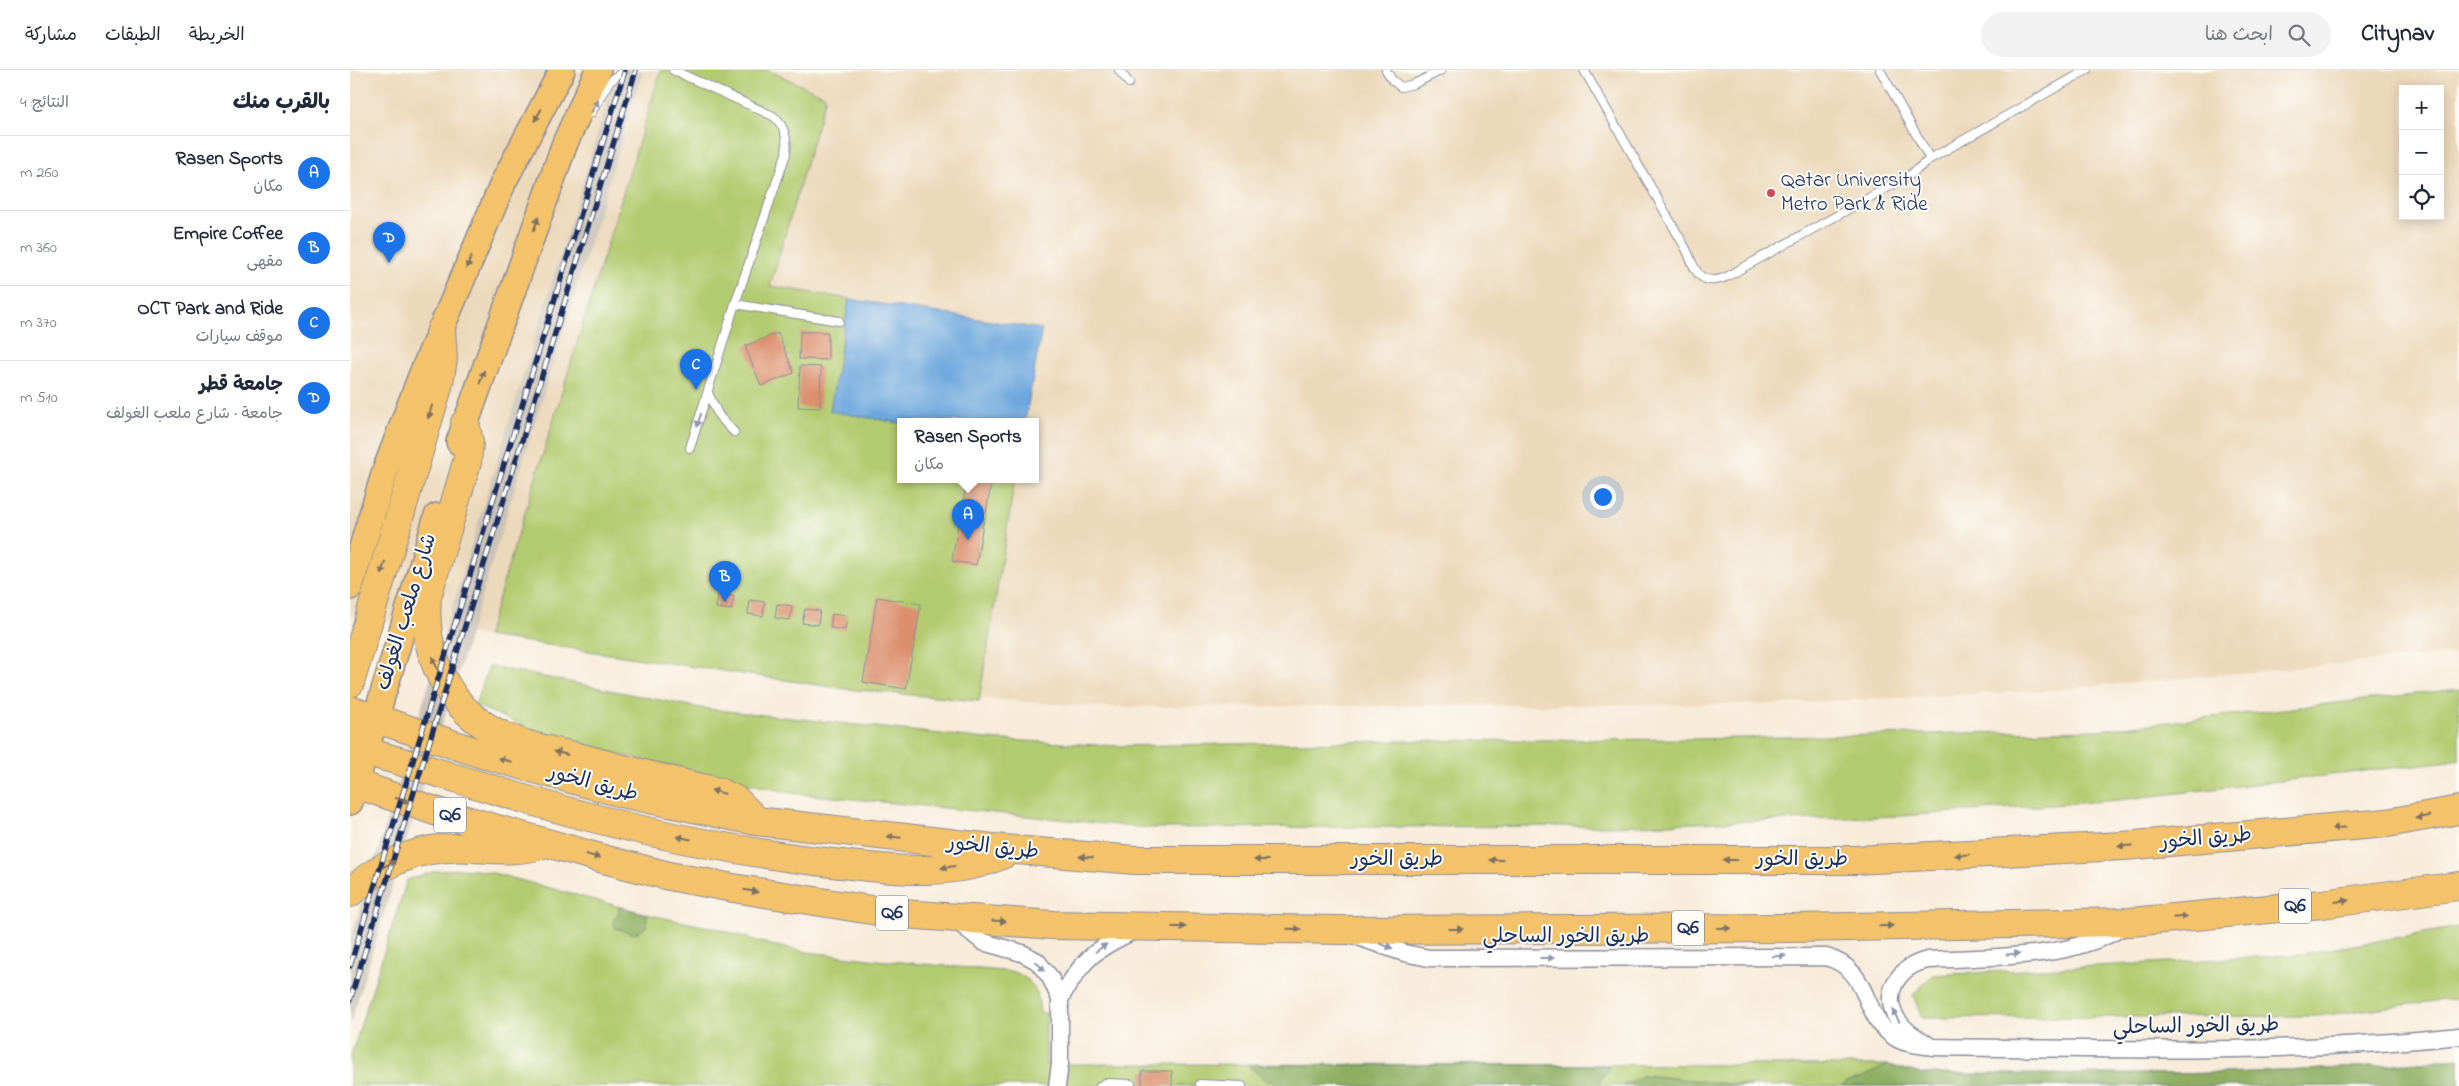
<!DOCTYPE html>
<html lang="ar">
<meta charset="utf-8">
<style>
:root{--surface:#fff;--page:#f2f2f3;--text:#1f2937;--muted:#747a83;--line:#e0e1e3;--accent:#1a73e8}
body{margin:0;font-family:"Indie Flower","Playpen Sans Arabic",sans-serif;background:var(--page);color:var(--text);direction:rtl}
.controls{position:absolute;right:15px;top:15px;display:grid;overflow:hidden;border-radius:0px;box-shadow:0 2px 12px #0003}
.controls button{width:45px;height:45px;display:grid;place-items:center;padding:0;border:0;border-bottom:1px solid var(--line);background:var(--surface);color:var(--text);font:25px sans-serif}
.you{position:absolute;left:1252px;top:426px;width:18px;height:18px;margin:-12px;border:4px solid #fff;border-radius:50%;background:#1a73e8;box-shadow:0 0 0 8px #1a73e833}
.badge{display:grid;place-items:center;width:32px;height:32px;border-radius:50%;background:var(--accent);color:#fff;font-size:16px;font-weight:700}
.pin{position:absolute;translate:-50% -41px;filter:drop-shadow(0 1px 2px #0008)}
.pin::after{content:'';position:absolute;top:26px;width:18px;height:15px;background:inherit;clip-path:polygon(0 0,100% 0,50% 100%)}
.popup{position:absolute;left:547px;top:348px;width:142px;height:65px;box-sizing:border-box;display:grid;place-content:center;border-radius:0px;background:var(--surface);filter:drop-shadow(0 1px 4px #0005);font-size:16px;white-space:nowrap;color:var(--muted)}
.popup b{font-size:19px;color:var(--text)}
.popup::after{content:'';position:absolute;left:50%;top:100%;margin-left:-10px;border:10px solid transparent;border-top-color:var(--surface)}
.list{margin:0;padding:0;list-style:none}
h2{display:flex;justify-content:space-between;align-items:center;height:65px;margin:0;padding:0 20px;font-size:21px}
h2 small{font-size:16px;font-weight:400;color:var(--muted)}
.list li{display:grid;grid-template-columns:32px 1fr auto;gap:15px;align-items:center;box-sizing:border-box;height:75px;padding:0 20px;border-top:1px solid var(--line)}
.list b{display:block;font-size:19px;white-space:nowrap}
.list p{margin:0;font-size:16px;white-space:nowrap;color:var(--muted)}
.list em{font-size:16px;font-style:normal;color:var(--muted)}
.icon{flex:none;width:28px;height:28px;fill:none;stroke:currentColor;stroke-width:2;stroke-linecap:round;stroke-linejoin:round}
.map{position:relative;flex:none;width:2109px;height:1016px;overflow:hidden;direction:ltr}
header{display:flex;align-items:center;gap:30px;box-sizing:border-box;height:70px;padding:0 25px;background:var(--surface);border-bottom:1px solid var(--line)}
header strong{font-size:24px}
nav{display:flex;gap:28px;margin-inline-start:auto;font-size:18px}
.search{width:350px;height:45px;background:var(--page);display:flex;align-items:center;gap:12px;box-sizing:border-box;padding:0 18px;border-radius:28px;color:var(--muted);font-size:19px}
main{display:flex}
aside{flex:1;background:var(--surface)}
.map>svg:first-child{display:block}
.built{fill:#ecd8ba;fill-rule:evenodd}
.industrial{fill:#cbc3b8}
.green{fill:#b3cb70;stroke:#677d67}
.forest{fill:#8eaf62;stroke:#546f60}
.water{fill:#6da7dd;stroke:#446b9e}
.building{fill:#dc8f6d}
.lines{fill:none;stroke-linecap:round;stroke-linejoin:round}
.service-casing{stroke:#8a8d9c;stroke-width:10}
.minor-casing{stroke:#8a8d9c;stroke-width:19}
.primary-casing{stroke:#8a8d9c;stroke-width:28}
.motorway-casing{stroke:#8a8d9c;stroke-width:30}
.service{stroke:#fff;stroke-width:8}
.minor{stroke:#fff;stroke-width:16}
.primary{stroke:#f3c26a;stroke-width:25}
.motorway{stroke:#f3c26a;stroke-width:28}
.rail-casing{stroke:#1b2f5e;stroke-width:5.5}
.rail{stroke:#fdfcf7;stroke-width:4;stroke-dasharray:11;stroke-linecap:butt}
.oneway{fill:#8d97ae}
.oneway2{fill:#7c7163}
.poi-dot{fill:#d1495b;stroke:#fdfcf7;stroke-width:2}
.labels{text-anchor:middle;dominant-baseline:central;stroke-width:4;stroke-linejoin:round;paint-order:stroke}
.shield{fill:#fdfcf7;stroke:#5f6c8c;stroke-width:1}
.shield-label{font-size:20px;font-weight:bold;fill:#1b2f5e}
.poi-label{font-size:21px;fill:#1b2f5e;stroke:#fdfcf7;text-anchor:start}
.street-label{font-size:21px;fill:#1b2f5e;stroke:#fdfcf7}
</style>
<header>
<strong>Citynav</strong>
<div class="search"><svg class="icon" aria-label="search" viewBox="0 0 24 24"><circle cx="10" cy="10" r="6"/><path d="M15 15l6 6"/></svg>ابحث هنا</div>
<nav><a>الخريطة</a><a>الطبقات</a><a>مشاركة</a></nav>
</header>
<main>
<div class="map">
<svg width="2109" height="1016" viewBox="0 0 2109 1016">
<rect width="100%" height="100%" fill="#fdfcf7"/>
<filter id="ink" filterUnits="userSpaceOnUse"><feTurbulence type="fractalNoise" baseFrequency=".02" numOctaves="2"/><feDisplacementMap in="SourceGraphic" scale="10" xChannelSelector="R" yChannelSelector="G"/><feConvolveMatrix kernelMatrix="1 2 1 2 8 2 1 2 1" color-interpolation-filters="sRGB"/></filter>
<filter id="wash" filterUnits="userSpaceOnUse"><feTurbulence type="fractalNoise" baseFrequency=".0096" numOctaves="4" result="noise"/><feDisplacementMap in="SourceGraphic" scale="20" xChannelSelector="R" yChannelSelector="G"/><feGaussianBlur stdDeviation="1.12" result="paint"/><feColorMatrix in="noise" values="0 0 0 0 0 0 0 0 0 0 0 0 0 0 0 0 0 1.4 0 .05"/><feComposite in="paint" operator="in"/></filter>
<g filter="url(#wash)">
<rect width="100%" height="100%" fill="#f8ebd9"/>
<path class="built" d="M0 0H2109V583L1690 621 1418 634 747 637 495 619 0 546ZM2053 19H2090V146H2053ZM550 351H686V409H550Z"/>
<path class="industrial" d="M267 0H293L0 955V871Z"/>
<path class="green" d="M311 0H417L476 26 420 216 499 229 480 341 550 353V409H665L629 631 495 619 137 566Z
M139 596 350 638 636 669 768 676 1047 671 1344 669 1749 660 2109 619V690L1769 730 1552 746 1256 756 798 758 441 723 209 671 125 635Z
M107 799 126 800 147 804 305 846 368 859 421 875 458 882 527 890 664 902C683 909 689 923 690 943H696V994L1538 995 1571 1004C1750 1004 1931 1008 2109 988V1016H0V989L57 810 86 801Z
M2109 857V928L1968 946 1572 948 1563 925 1582 905 1945 885Z"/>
<path class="forest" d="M269 837 297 844 296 857 285 864 265 858 263 851 268 844Z
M2109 988V1016H1492L1497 1011 1511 1008 1538 995 1571 1004C1751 1004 1931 1008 2109 988Z
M898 995H1258L1259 1000 1252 1007 1249 1016H939C910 1008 921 1016 898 995Z
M1294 1005 1402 1016H1273Z"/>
<path class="water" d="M499 229 692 259 675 351H550V353L480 341Z"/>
<g id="blocks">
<path class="building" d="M450 262H478V290L449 289Z
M428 263 444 303 411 316 395 276Z
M450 296 471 297 470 338 448 337Z
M617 409H642L636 443 612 438Z
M610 444 634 448 626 495 602 491Z
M368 524 384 526 381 540 366 538Z
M527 527 571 534 556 619 513 612Z
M400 530 415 532 413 546 398 544Z
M427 534 442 536 440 550 425 548Z
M455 539 470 541 468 555 452 553Z
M482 544 497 546 495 560 480 558Z
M792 1001H822V1016H792Z"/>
</g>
</g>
<g filter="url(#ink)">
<use href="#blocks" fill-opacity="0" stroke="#8a8d9c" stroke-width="1"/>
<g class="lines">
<defs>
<path id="service" d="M323 0 423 46C435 56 438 68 436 84L385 234 340 378
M769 0 779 13
M1036 0 1042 10 1051 17 1064 14 1092 0
M1234 0C1268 59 1301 118 1335 177 1340 185 1343 201 1352 207 1360 212 1370 210 1378 206L1560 105 1580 89 1737 0
M1530 0 1580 89
M241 43 259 12 275 0
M385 234 489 251
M358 323 369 346 384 362
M850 1014 892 1016
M750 1016 755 1013 781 1014"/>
<path id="minor" d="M603 848 633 872 672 883 687 891 700 907 710 929V994L707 1016
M1008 867 1054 883 1079 888 1476 887C1524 900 1509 949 1549 970 1559 975 1572 975 1583 977 1758 979 1934 985 2109 966
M710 929C733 889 744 879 786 860
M1576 973C1566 968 1556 961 1549 952 1529 924 1549 896 1578 890 1642 886 1721 891 1776 855"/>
<path id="primary" d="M109 372 215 73 248 0
M0 517 35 401 71 306 154 111 212 0
M0 658 25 649
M0 732 87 446"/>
<path id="motorway" d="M115 353 119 372 117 392 77 527C72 584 98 641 152 665 175 676 203 681 228 687 275 700 322 711 369 722L386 730 405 749
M0 613 88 317 93 289 91 260
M0 640 132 684 271 723 406 751 643 778 785 790H1505L1773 776 2037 753 2109 740
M0 679C22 682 45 690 66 696 101 707 136 717 171 728 272 758 377 781 482 793 538 799 601 809 654 784
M0 712 91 743 257 790 319 806 383 818 540 843 703 855 990 860 1443 858 1781 852 1972 834 2109 816
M0 823C33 790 75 775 122 778 145 779 167 782 190 775"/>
</defs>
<use href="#service" class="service-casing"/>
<use href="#minor" class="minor-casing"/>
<use href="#primary" class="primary-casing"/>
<use href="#motorway" class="motorway-casing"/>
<use href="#service" class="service"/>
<use href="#minor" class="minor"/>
<use href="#primary" class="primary"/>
<use href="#motorway" class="motorway"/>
<defs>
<path id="rail" d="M0 896 275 0
M0 930 286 0"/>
</defs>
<use href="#rail" class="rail-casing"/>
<use href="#rail" class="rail"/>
</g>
<defs><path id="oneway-solid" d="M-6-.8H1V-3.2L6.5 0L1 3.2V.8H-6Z" transform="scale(1.25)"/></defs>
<g class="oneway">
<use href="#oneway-solid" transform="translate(245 36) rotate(-61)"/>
<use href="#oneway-solid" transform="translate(349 350) rotate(108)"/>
<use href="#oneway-solid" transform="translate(1036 876) rotate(20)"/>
<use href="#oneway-solid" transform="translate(751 878) rotate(-35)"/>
<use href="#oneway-solid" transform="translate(1663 884) rotate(-4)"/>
<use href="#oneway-solid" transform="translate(1429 886) rotate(-1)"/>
<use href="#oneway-solid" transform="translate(1197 888)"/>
<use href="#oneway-solid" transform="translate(690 896) rotate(47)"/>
<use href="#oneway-solid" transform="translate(1546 946) rotate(-118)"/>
</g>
<g class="oneway2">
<use href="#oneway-solid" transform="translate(188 45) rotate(119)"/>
<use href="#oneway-solid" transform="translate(186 154) rotate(-70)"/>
<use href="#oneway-solid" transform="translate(119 192) rotate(113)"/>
<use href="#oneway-solid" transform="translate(132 307) rotate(-70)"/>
<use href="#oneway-solid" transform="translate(80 342) rotate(107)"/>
<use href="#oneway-solid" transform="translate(33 498) rotate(107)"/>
<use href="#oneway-solid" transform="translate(85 593) rotate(-111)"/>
<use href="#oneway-solid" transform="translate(211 683) rotate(-165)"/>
<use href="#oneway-solid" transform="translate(155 690) rotate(-164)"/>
<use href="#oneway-solid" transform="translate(368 722) rotate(-164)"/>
<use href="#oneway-solid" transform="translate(52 730) rotate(18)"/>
<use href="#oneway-solid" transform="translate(2073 747) rotate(170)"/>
<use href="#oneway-solid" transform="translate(1989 758) rotate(175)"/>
<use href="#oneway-solid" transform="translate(544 767) rotate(-174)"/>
<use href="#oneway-solid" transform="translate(334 768) rotate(-168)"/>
<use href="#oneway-solid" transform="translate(1775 776) rotate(176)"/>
<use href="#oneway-solid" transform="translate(1612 785) rotate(177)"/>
<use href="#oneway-solid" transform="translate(243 786) rotate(16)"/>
<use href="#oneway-solid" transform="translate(736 787) rotate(-176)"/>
<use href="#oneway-solid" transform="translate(911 790) rotate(180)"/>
<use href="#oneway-solid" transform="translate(1146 790) rotate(180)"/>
<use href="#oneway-solid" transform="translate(1380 790) rotate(180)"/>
<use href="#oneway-solid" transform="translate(39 794) rotate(-28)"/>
<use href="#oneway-solid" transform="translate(598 797) rotate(172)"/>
<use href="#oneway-solid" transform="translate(401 821) rotate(9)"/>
<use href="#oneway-solid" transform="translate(1992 831) rotate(-7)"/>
<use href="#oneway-solid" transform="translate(1830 847) rotate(-5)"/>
<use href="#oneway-solid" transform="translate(649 851) rotate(4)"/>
<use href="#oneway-solid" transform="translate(1536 856) rotate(-1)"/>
<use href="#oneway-solid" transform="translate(829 857)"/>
<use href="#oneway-solid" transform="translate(1374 858)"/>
<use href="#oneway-solid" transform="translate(944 859) rotate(1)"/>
<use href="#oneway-solid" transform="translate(1106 859)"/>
</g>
</g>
<circle class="poi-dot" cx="1421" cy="123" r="5"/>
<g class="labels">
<g class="shield">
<rect x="84" y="727.5" width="32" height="35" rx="4"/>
<rect x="1929" y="818.5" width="32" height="35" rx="4"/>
<rect x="526" y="825.5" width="32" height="35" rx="4"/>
<rect x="1322" y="840.5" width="32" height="35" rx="4"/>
</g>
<g class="shield-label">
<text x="100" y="745">Q6</text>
<text x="1945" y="836">Q6</text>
<text x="542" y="843">Q6</text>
<text x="1338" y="858">Q6</text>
</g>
<g class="poi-label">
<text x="1431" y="111">Qatar University<tspan x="1431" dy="24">Metro Park &amp; Ride</tspan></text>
</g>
<g class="street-label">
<text transform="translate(57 542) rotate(-73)">شارع ملعب الغولف</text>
<text transform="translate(243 714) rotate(15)">طريق الخور</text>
<text transform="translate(1856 769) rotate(-5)">طريق الخور</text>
<text transform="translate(643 778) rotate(6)">طريق الخور</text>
<text x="1047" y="790">طريق الخور</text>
<text x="1452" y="790">طريق الخور</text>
<text x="1216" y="867">طريق الخور الساحلي</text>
<text transform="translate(1846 957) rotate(-1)">طريق الخور الساحلي</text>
</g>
</g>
</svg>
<div class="controls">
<button>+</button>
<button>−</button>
<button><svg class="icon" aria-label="locate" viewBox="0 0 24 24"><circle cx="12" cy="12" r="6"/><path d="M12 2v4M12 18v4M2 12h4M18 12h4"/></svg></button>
</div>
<div class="you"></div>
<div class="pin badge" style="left:618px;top:470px">A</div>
<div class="popup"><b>Rasen Sports</b>مكان</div>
<div class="pin badge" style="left:375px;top:532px">B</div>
<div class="pin badge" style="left:346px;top:320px">C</div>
<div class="pin badge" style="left:39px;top:193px">D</div>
</div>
<aside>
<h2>بالقرب منك<small>النتائج: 4</small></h2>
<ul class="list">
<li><span class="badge">A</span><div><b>Rasen Sports</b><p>مكان</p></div><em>260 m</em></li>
<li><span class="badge">B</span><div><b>Empire Coffee</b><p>مقهى</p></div><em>360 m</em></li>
<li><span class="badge">C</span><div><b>OCT Park and Ride</b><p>موقف سيارات</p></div><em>370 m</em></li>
<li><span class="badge">D</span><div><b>جامعة قطر</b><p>جامعة · شارع ملعب الغولف</p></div><em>510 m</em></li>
</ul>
</aside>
</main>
